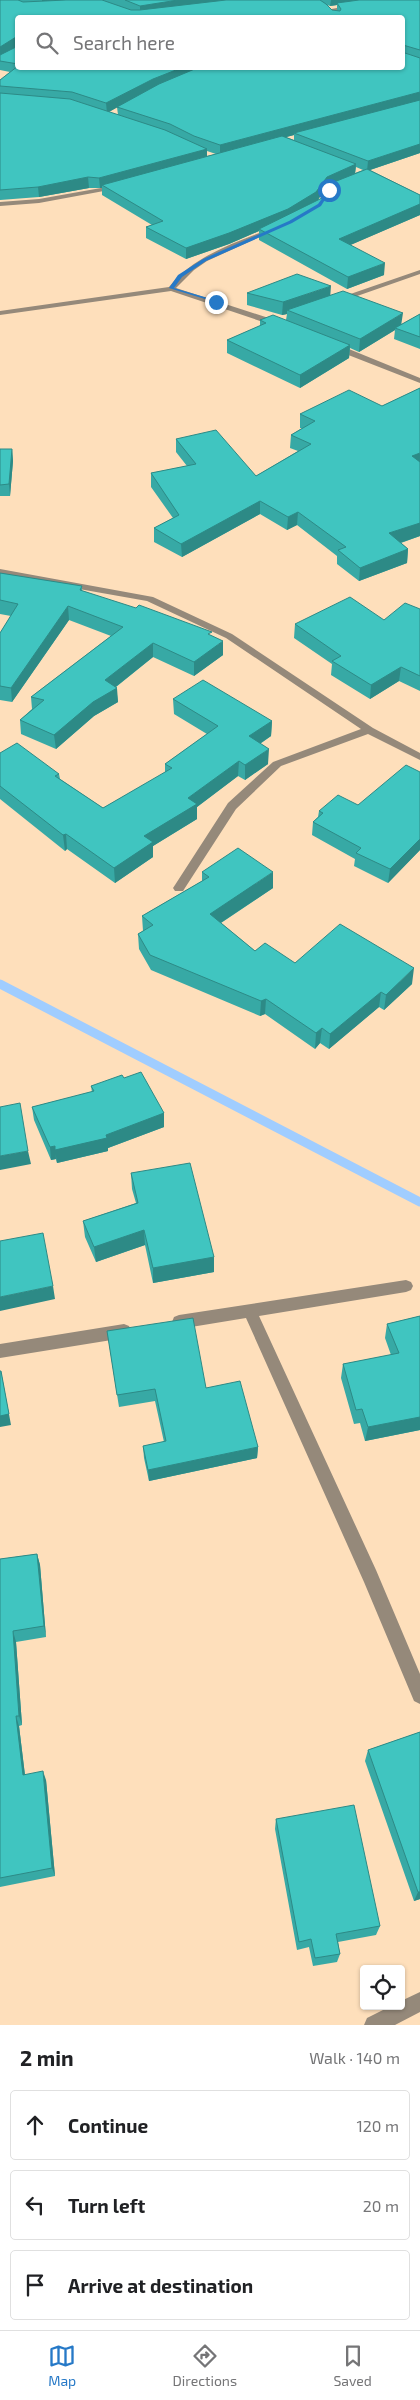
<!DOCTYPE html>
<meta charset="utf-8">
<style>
:root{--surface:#fff;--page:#f6f6f6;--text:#202124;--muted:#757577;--line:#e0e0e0;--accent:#2679c7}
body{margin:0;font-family:"Exo 2",sans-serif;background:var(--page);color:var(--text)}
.controls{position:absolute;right:15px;bottom:15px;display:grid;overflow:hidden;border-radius:5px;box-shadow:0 1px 4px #0004}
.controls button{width:45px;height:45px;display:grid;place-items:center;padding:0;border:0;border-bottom:1px solid var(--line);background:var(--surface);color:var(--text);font:25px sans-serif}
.stop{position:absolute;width:15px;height:15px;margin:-11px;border:4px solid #2679c7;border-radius:50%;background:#fff}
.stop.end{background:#2679c7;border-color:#fff;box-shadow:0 1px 5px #0008}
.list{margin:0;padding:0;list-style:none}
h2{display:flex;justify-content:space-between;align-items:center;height:65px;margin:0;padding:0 20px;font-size:21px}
h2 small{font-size:16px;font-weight:400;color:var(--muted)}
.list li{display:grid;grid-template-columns:32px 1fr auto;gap:15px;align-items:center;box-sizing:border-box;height:70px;margin:0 10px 10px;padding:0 10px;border:1px solid var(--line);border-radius:5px}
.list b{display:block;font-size:19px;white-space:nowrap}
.list em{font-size:16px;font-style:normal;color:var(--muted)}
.icon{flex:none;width:28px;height:28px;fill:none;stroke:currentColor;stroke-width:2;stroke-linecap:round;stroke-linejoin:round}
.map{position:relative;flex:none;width:420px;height:2025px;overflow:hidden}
.search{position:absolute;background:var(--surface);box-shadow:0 1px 4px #0004;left:15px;right:15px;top:15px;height:55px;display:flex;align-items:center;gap:12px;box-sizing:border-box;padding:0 18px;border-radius:5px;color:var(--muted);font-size:19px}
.sheet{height:305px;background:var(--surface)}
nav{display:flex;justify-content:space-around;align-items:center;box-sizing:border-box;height:70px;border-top:1px solid var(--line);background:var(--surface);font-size:14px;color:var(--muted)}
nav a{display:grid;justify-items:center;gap:2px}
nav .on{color:var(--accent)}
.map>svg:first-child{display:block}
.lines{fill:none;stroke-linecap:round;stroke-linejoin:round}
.stream{stroke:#a0cdff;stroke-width:9}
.minor{fill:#95897a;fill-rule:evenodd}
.wall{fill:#37a9a5;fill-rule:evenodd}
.shaded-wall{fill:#2d8a86}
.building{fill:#40c5c0;stroke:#2d8a86}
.route{fill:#2679c7}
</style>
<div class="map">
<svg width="420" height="2025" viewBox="0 0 420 2025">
<rect width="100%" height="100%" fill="#fedfbb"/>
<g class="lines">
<path class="stream" d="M0 984 420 1202"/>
<path class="minor" d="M353 5 355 8 333 11 339 18H333L326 10Z
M118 185 120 186V188L39 203 0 206V202L39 199Z
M272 228 277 229 207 261 194 270 176 288 281 322V326H275L171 291 0 315V311L169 287C195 255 234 243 272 228Z
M420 270V274L340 302 333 300Z
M333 345H339L420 378V383L333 349Z
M0 569 153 597 232 634 373 728 420 753V760L368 734 281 766 236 809 183 891H175L173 888 175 885 228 803 273 762 361 729 226 638 147 601 0 575Z
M406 1280 411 1282 413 1286 411 1290 406 1292 259 1316 376 1570 420 1674V1704L414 1701 364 1582 246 1318 179 1329 174 1327 172 1322 174 1317 179 1315Z
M124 1324 129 1326 131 1331 129 1336 124 1338 0 1358V1344Z
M420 1992V2012L395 2025H364L367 2018 391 2006H401V2001Z"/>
</g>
<path class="wall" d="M0 0H420V153L370 170 420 195V215L350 245 384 275 347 289 259 240V231L229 244 186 259 146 238V227L152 225 102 195V188H89L39 197 0 200V80L10 72 0 70ZM327 5 330 6 337 5V11L332 10ZM18 18 402 68H18ZM117 107 118 115 109 112ZM294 135V140L286 137ZM207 151 216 154 207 156ZM356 167 363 170 355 173ZM332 185 324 197 318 200 326 187Z
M247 293 330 295 402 324 420 314V349L394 339 395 330 359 352 350 348 349 358 300 388 227 353V340L260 326V320H286L287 314 282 315 247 305Z
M420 388V536L401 543 408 549 407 563 359 581 337 564V556L297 525 287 530 260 514 182 557 154 542V528L173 518 151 487V473L187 466 176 452V439L256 476 298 451 290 448 291 435 302 428H300V414L382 406Z
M0 449H12L13 461 10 496H0Z
M0 573 82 586V591L212 636 223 655 194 676 153 657 116 687 118 702 94 716 56 749 21 734 20 720 32 709 31 697 111 636 69 620 12 702 0 700V633L11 616 0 614Z
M420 609V691L399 681 370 699 331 675 332 664 294 638 295 624 384 620Z
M173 699 272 721 271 736 260 744 268 764 245 780 238 776 197 807V819L153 846V857L115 883 67 849 65 851 0 799V753L59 774 60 779 103 808 165 773V764L207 734 174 714Z
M420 772V850L388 883 354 866 355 859 312 835 313 822 318 817 319 811 358 805Z
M202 872 273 888 221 923 255 951 295 963 412 984 384 1010 379 1007 329 1049 320 1043 315 1049 265 1014 260 1016 151 970 139 949 138 934 143 931 142 916 202 881Z
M124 1078 164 1113V1127L108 1148V1151L57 1163 56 1159 51 1160 34 1120 32 1107 92 1092 91 1086Z
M131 1173 214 1257V1272L153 1283 145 1245 96 1262 85 1237 83 1221 136 1203 132 1189Z
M420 1316V1430L365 1441 360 1423 354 1424 341 1378 343 1364 391 1355 385 1338 387 1324Z
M107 1331 206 1388 258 1447 257 1458 149 1481 144 1458 143 1446 164 1442 155 1401 119 1407Z
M37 1554 40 1565 46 1637 16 1642 22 1725 19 1726 25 1775 46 1780 55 1876 0 1887V1559Z
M420 1732V1899L414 1901 365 1761 368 1750Z
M276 1819 380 1926 376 1935 338 1942 340 1954 337 1962 313 1966 309 1947 297 1950 275 1829Z"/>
<path class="shaded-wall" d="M42 0H105L42 6Z
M178 0H232L140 15V6Z
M331 0H390L337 3V5L330 6Z
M16 37 17 46 0 57V47Z
M181 68H204L153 88 107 113 106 103 153 79Z
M420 92V101L294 133V135L220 155V145Z
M420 144V153L367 171 368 161Z
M207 149V159L102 185V188H100L99 178Z
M356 164 355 174 326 187 316 203 259 229V231L229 244 186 259V248L327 177Z
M88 177 89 188 39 197 38 187Z
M420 204V215L339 250V239Z
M385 263 384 275 347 289 348 277Z
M331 286 330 299 287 310V314L282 315 283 302Z
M403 313 401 326 395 328V330L359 352 360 339Z
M350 345 349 358 300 388V375Z
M12 449 13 461 10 496 9 484Z
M420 453V465L412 456Z
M260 501V514L182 557 181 544Z
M298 512 297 525 287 530 288 517Z
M420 523V536L388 547 389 533Z
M408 549 407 563 359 581 360 568Z
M68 606 69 620 12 702 11 688Z
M223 641V655L194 676V662Z
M153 643V657L108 693 117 688 118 702 94 716 56 749 54 735 105 680Z
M401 667 399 681 370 699 371 685Z
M272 721 271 736 249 751V736Z
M269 749 268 764 245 780V765Z
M239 761 238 776 197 807V819L153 846V857L115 883 114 868 144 836 188 798Z
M66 834 67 849 65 851 63 835Z
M420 839V850L388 883 390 869Z
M273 872V888L210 930V914Z
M414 968 412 984 384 1010 386 995Z
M381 992 379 1007 329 1049 330 1034Z
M266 999 265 1014 260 1016 261 1001Z
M322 1028 320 1043 315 1049 316 1033Z
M164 1113V1127L108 1148V1151L57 1163 55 1150 106 1135Z
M55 1146 56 1159 51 1160 50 1147Z
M28 1151 31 1164 0 1170V1156Z
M144 1230 145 1245 96 1262 94 1247Z
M214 1257V1272L153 1283V1268Z
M53 1286 55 1299 0 1311V1297Z
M1 1371 11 1425 0 1427V1416Z
M420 1417V1430L365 1441 368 1427Z
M258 1447 257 1458 149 1481 148 1470Z
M37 1554 40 1565 46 1637 44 1626Z
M13 1631 16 1642 22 1725 19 1716Z
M16 1716 19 1726 26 1784 23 1775Z
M43 1771 46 1780 55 1876 52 1868Z
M418 1892H420V1899L414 1901Z"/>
<path class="building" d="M0 0H18L23 2 66 0H102L131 10H140L226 0H320L326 4 332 10 340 11 341 9 337 3 359 0H420V50L403 45 402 46V18H18V37H16L0 47Z
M125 0H178L140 6Z
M18 46V64L0 61V55Z
M402 52 420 58V92L220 145 194 136 170 124 117 107 159 84 197 68H402Z
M18 66V68H181L153 79 106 103 72 92 0 86V80Z
M0 93 70 99 165 130 207 149 99 178 88 177 38 187 0 190Z
M420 100V144L368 161 294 133Z
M282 136 356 164 327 177 316 192 288 209 229 233 186 248 146 227 163 221 102 185Z
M367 169 420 195V204L339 239 385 263 348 277 259 229 324 197 334 182Z
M297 274 331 286 283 302 247 293Z
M343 291 403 313 360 339 287 310Z
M420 314V337L395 328Z
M273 315 350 345 300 375 227 340 266 323 260 320Z
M420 388V453L412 456 420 462V523L389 533 408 549 360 568 338 550 346 547 298 512 288 517 260 501 181 544 154 528 179 515 151 473 196 464 176 439 216 430 256 476 311 444 291 435 315 421 300 414 349 390 382 406Z
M0 449H12L9 484 0 485Z
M0 573 82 586 80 590 136 608 139 605 212 632 208 634 223 641 194 662 153 643 105 680 117 688 93 702 54 735 20 720 44 700 31 697 123 627 68 606 11 688 0 686V633L18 604 0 600Z
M350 597 384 620 405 603 420 609V676L401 667 371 685 332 661 341 656 295 624Z
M203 680 272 721 249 736 269 749 245 765 239 761 188 798 197 804 144 836 153 842 114 868 66 834 63 835 0 786V753L17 743 59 774 55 776 103 808 172 768 165 764 218 726 173 699Z
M406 765 420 772V839L390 869 356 853 361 848 313 822 323 813 319 811 338 795 358 805Z
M238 848 273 872 210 914 255 951 265 943 295 963 340 924 414 968 386 995 381 992 330 1034 322 1028 316 1033 266 999 261 1001 150 955 138 934 153 925 142 916 209 877 202 872Z
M141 1072 164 1113 106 1135 107 1138 55 1150V1146L50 1147 32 1107 94 1091 91 1086 122 1075 124 1078Z
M20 1103 28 1151 0 1156V1107Z
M190 1163 214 1257 153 1268 144 1230 94 1247 83 1221 138 1203 131 1173Z
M43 1233 53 1286 0 1297V1241Z
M420 1316V1417L368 1427 362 1409 356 1410 343 1364 399 1353 387 1324Z
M193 1318 206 1388 240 1381 258 1447 148 1470 143 1446 166 1441 155 1389 117 1395 107 1331Z
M0 1371H1L9 1414 0 1416Z
M37 1554 44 1626 13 1631 19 1716H16L23 1775 43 1771 52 1868 0 1878V1559Z
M420 1732V1892H418L368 1750Z
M354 1805 380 1926 336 1934 340 1954 315 1958 311 1939 299 1942 276 1819Z"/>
<path class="route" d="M329 189 331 190 321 206 292 223 206 261 182 277 174 288 218 301V303L169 288 178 275 203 259 289 221 318 204Z"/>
</svg>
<div class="controls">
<button><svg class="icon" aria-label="locate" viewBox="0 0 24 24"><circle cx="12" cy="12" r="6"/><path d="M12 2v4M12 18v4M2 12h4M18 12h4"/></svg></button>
</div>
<div class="stop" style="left:329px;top:190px"></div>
<div class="stop end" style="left:216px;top:302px"></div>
<div class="search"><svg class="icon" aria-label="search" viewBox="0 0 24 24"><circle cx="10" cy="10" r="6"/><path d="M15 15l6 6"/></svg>Search here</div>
</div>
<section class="sheet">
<h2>2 min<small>Walk · 140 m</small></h2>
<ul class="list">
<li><svg class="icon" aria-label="ahead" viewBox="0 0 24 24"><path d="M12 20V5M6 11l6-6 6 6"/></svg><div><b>Continue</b></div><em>120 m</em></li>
<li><svg class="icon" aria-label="left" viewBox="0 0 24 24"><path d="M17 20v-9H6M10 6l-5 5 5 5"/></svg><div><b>Turn left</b></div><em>20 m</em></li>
<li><svg class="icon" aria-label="arrive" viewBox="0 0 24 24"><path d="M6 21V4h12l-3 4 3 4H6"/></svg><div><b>Arrive at destination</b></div></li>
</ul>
</section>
<nav>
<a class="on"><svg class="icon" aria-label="map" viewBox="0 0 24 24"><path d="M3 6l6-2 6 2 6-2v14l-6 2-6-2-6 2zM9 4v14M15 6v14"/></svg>Map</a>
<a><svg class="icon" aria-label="directions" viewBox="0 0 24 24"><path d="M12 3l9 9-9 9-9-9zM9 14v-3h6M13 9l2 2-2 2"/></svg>Directions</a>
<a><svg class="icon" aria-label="saved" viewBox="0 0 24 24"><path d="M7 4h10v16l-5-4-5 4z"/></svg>Saved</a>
</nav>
